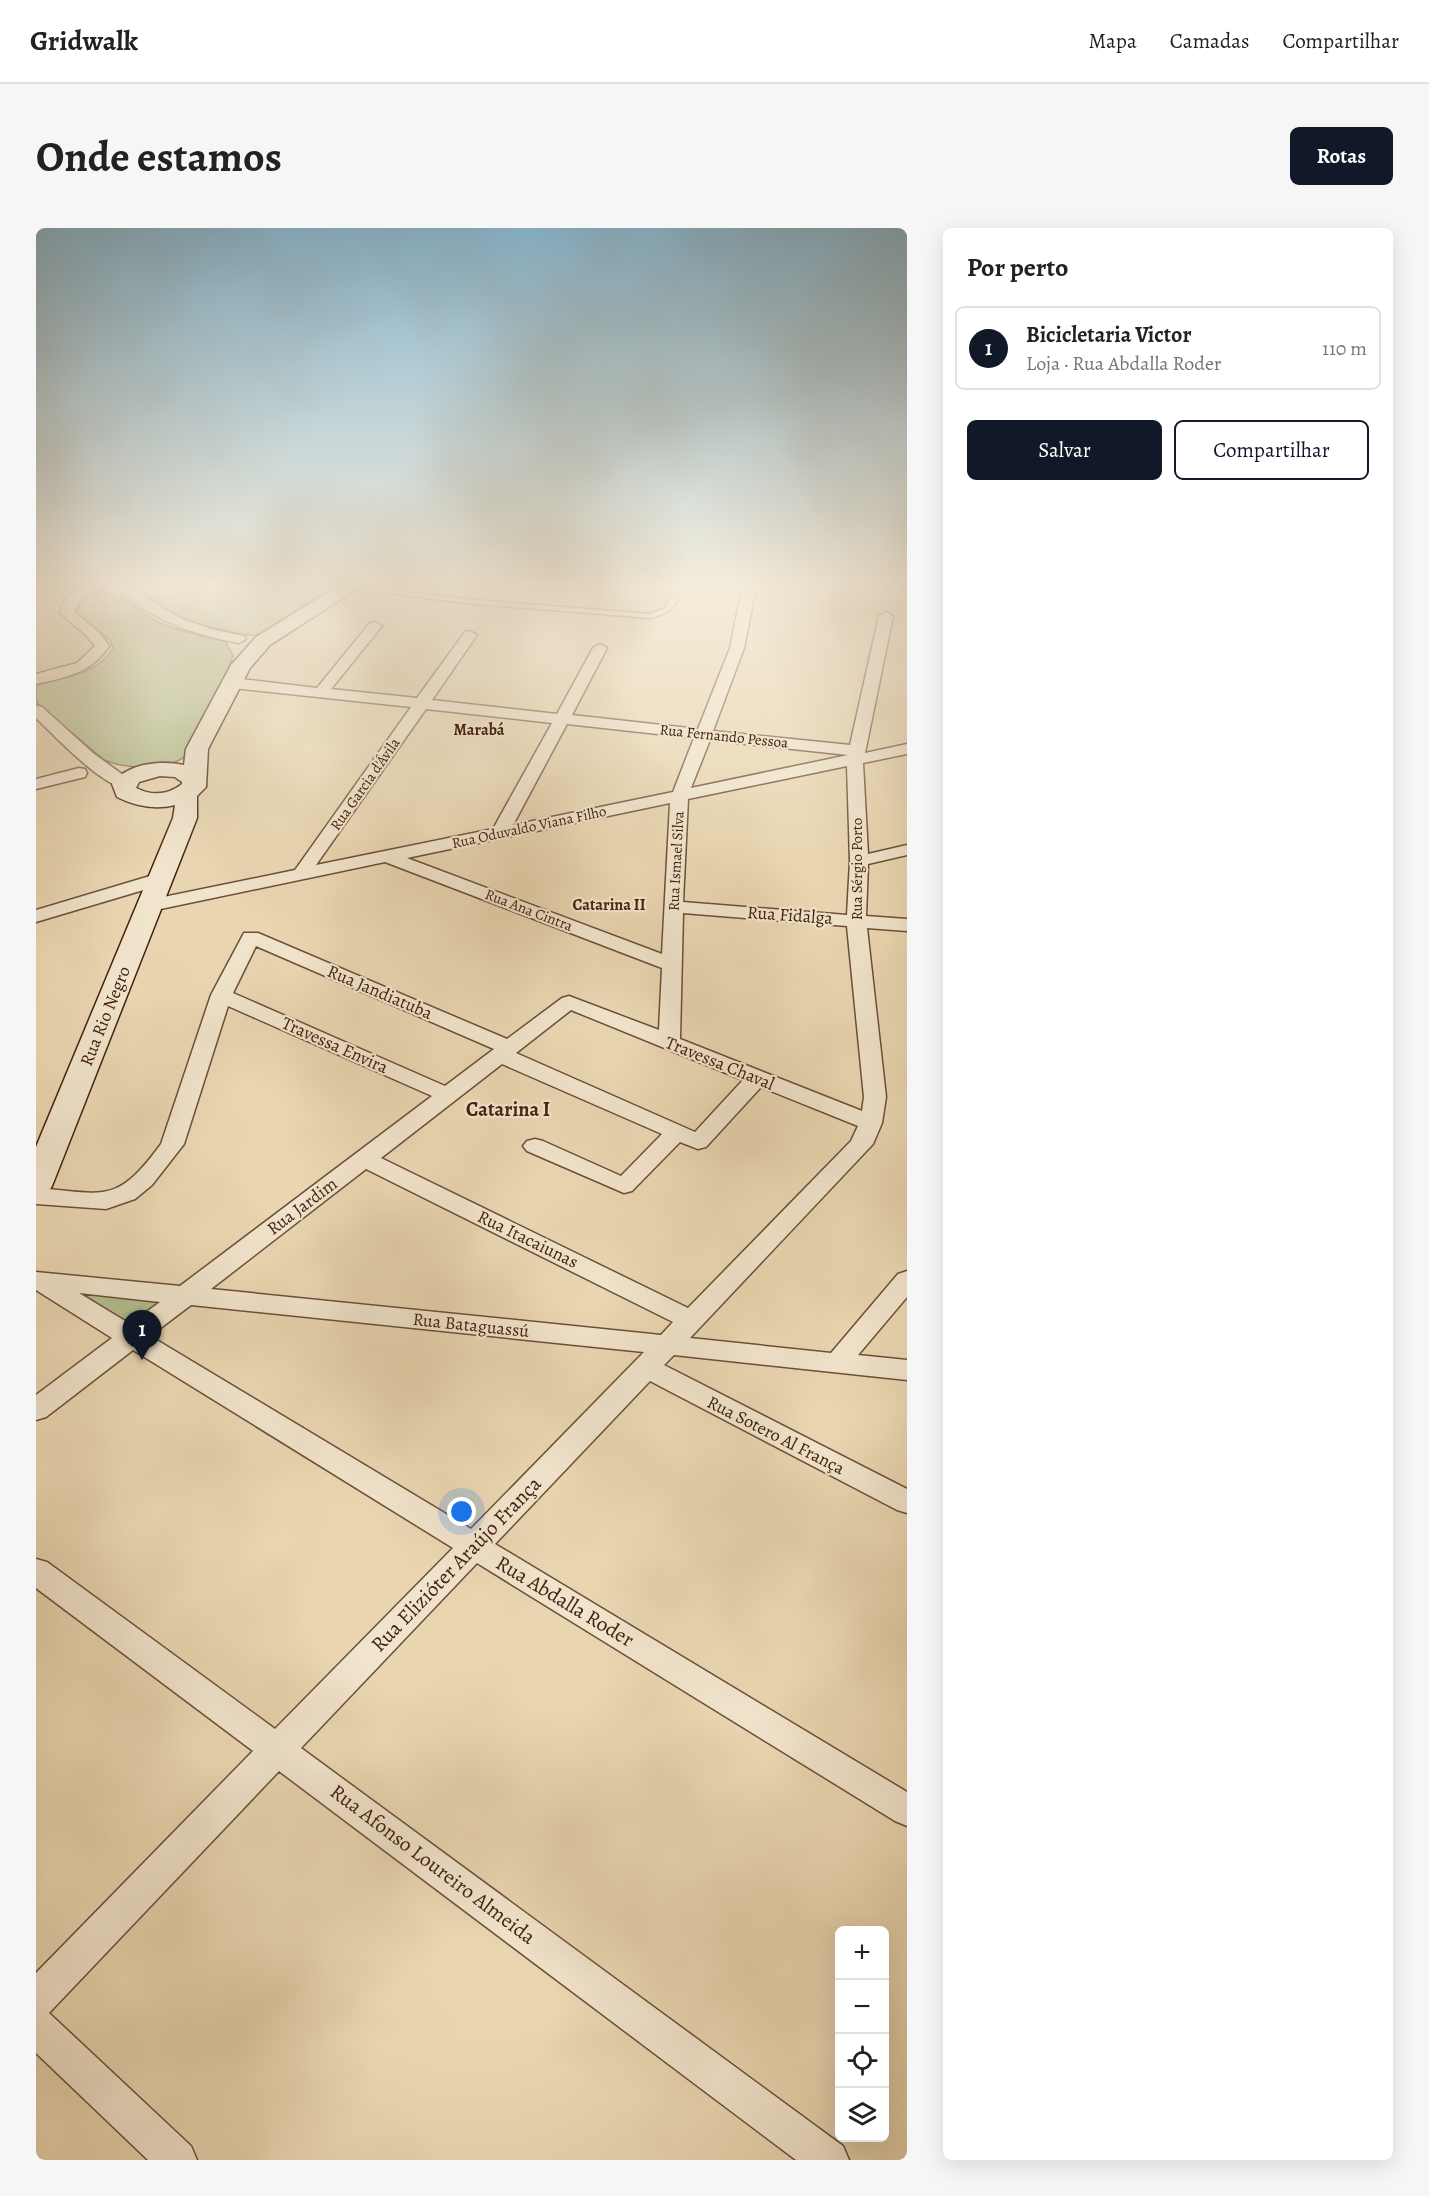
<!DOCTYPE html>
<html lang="pt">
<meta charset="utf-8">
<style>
:root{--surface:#fff;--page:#f6f6f6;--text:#222;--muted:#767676;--line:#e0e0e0;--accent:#111827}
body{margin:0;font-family:Alegreya,serif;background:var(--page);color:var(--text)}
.controls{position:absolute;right:18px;bottom:18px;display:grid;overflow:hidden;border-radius:9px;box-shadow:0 6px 24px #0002}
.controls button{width:54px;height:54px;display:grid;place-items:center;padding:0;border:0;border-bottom:2px solid var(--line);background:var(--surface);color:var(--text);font:30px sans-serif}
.you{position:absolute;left:426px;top:1284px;width:21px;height:21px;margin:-15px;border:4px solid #fff;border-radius:50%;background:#1a73e8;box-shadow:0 0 0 9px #1a73e833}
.badge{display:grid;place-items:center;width:39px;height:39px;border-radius:50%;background:var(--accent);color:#fff;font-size:20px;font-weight:700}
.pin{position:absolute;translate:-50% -50px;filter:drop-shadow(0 2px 3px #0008)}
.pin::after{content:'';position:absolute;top:32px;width:21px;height:18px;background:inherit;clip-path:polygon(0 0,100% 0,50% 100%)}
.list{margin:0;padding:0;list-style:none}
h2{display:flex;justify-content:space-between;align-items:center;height:78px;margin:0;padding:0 24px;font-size:26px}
h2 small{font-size:20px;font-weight:400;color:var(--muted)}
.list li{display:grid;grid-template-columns:39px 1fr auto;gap:18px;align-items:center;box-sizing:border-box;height:84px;margin:0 12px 12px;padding:0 12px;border:2px solid var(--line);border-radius:9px}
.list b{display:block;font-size:22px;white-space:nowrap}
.list p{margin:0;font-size:20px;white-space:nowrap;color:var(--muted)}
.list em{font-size:20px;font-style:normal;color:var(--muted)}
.actions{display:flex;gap:12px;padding:18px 24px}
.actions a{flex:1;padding:14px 0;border:2px solid var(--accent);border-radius:9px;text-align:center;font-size:21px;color:var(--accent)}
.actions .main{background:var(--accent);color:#fff}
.icon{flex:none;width:33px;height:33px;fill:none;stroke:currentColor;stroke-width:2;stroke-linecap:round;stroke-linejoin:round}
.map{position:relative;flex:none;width:871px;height:1932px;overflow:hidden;border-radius:9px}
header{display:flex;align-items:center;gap:36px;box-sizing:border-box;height:84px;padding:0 30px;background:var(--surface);border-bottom:2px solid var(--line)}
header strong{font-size:28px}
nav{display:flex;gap:33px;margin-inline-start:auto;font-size:21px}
.intro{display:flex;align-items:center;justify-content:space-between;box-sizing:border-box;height:144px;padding:0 36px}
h1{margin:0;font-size:42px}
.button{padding:15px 27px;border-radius:9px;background:var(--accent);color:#fff;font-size:21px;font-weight:700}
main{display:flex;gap:36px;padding:0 36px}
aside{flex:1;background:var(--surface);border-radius:9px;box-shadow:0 6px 24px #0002}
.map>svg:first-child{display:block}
.green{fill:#b3be8e;stroke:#7b7050;stroke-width:1.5}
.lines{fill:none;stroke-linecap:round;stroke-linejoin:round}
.lane-casing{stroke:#6c4e39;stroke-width:3}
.street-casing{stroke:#6c4e39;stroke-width:3}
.secondary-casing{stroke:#432111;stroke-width:3}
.lane{fill:#f1e4cc;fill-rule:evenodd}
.street{fill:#f1e4cc;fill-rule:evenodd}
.secondary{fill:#f1e4cc;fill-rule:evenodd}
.labels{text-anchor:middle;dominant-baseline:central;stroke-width:4.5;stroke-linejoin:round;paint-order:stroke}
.far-street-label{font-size:15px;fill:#432111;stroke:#f1e4cc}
.far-neighbourhood-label{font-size:16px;font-weight:bold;fill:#432111;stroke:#f1e4cc}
.street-label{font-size:18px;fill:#432111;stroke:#f1e4cc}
.neighbourhood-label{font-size:20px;font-weight:bold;fill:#432111;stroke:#f1e4cc}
.near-street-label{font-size:21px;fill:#432111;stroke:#f1e4cc}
</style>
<header>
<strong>Gridwalk</strong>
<nav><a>Mapa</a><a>Camadas</a><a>Compartilhar</a></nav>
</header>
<div class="intro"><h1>Onde estamos</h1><a class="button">Rotas</a></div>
<main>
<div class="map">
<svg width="871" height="1932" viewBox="0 0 871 1932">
<rect width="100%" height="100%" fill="#e9d6b1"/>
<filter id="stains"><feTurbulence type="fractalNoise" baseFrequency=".00333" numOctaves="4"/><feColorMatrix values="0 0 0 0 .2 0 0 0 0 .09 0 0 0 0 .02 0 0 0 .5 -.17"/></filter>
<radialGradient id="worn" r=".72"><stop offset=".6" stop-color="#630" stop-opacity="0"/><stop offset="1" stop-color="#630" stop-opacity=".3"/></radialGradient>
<path class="green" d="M90 355H302L229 403 220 407H209L136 390Z
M66 365C91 366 101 385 124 395 144 404 167 408 189 413L197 428C188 455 177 479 163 504 160 510 157 520 153 525 134 544 90 541 68 532L3 477 0 472V457C27 450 63 446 77 420L74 412 41 386C43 370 52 368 66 365Z
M19 1057 135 1069 93 1102Z"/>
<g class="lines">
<defs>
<path id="lane" d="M338 355H345L342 360 429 371 614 386 629 380 640 355H647C640 377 638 385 614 390L429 375 335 363 334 362Z"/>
<path id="street" d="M55 355H93L115 373 144 390 175 401 208 408 210 411 203 415C156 407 112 391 78 357L45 370 38 384C51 395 64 403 73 418 56 445 30 449 0 456V446L41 435 59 418 50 407 24 385C27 368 39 361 55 355Z
M707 355H721L708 420 677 503 814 517 843 388 850 384 857 388 829 525 871 516V526L827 535 832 626 871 617V627L832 636 830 688 871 691V703L831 700 850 869 846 895 837 916 654 1110 795 1125 862 1046 871 1043V1069L822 1127 871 1132V1152L638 1127 628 1137 871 1261V1285L861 1282 614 1153 459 1316 871 1564V1598L859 1593 441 1335 265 1520 807 1918 813 1932H760L243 1543 13 1785 155 1918 161 1932H112L0 1825V1745L217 1523 0 1360V1331L11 1334 239 1501 417 1320 97 1122 10 1189 0 1192V1167L76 1110 0 1062V1044L144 1058 396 868 192 778 148 916 116 957 99 971 70 981 0 976V960C68 965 80 978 125 916L175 767 208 705H222L471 811 526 770 533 768 623 802 626 740 349 634 115 683 108 681 105 677 108 673 259 642 375 479 196 460 188 455 196 450 281 460 334 395 339 394 346 398 295 461 381 470 429 404 434 403 441 407 396 472 521 486 557 420 564 416 571 420 536 487 662 501 694 420ZM390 481 516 495 457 601 280 637ZM531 496 658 510 637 564 477 597ZM674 512 812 527 655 560ZM811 538 814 633 811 687 647 674 652 571ZM634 575 626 726 371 630ZM647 685 811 698 828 869 826 883 644 811ZM220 718 458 821 409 858 197 765ZM535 782 707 852 659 904 480 825ZM466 836 626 906 585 948 507 913 499 911 491 913 487 918 491 923 588 965 596 963 644 914 662 921 670 919 725 859 822 898 815 913 652 1080 345 930ZM330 941 637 1094 625 1107 175 1061ZM43 1065 124 1074 94 1096ZM155 1077 608 1124 435 1301 114 1108Z
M0 477 6 479 57 525 94 552 96 556 94 560C72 565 17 506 0 490Z
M43 540 49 541 51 545 49 549 0 561V551Z
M124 645 131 647 133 651 131 655 0 694V682Z"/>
<path id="secondary" d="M307 355H330L234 417 214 440 172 521 170 559 161 568V590L16 958 12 965 0 968V919L137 590 139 577C119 582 99 578 81 569L76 556C91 535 125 532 148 537L150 521 195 437 220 409ZM124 548 139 549 146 554V556C132 567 116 568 100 560L103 554Z"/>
</defs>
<use href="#lane" class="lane-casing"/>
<use href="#street" class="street-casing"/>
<use href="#secondary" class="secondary-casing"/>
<use href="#lane" class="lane"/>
<use href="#street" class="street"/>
<use href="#secondary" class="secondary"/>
</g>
<linearGradient id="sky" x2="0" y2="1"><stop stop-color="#87b6d0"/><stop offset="0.57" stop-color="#f5eddc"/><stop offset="1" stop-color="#f5eddc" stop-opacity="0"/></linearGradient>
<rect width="871" height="626" fill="url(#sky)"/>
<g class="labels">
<g class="far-street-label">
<text transform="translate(688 508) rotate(6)">Rua Fernando Pessoa</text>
<text transform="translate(329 556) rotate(-55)">Rua Garcia d'Ávila</text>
<text transform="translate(493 599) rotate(-12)">Rua Oduvaldo Viana Filho</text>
<text transform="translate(640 633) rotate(-87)">Rua Ismael Silva</text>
<text transform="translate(821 641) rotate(-90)">Rua Sérgio Porto</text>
<text transform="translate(493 682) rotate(21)">Rua Ana Cintra</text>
</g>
<g class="far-neighbourhood-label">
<text x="443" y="502">Marabá</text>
<text x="573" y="677">Catarina II</text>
</g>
<g class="street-label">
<text transform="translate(754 687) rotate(4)">Rua Fidalga</text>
<text transform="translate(344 764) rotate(23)">Rua Jandiatuba</text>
<text transform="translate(69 788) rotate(-68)">Rua Rio Negro</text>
<text transform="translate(299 817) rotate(24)">Travessa Envira</text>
<text transform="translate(684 835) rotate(22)">Travessa Chaval</text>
<text transform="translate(266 978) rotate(-37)">Rua Jardim</text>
<text transform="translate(492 1011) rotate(26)">Rua Itacaiunas</text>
<text transform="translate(435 1097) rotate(6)">Rua Bataguassú</text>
<text transform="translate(740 1207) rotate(27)">Rua Sotero Al França</text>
</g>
<g class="neighbourhood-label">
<text x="472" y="881">Catarina I</text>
</g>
<g class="near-street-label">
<text transform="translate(420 1336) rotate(-46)">Rua Elizióter Araújo França</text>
<text transform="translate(529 1373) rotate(31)">Rua Abdalla Roder</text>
<text transform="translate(397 1636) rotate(37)">Rua Afonso Loureiro Almeida</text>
</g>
</g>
<rect width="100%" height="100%" filter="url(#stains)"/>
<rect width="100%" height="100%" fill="url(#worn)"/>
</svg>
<div class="controls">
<button>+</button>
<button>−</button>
<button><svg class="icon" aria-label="locate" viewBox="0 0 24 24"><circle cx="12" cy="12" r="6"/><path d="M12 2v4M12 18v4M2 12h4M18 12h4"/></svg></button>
<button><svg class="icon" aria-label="layers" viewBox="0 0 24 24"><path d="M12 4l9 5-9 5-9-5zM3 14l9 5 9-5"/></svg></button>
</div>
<div class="you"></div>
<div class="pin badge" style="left:106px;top:1132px">1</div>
</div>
<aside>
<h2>Por perto<small></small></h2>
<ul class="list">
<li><span class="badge">1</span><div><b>Bicicletaria Victor</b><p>Loja · Rua Abdalla Roder</p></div><em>110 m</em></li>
</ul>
<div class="actions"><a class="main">Salvar</a><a>Compartilhar</a></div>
</aside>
</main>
